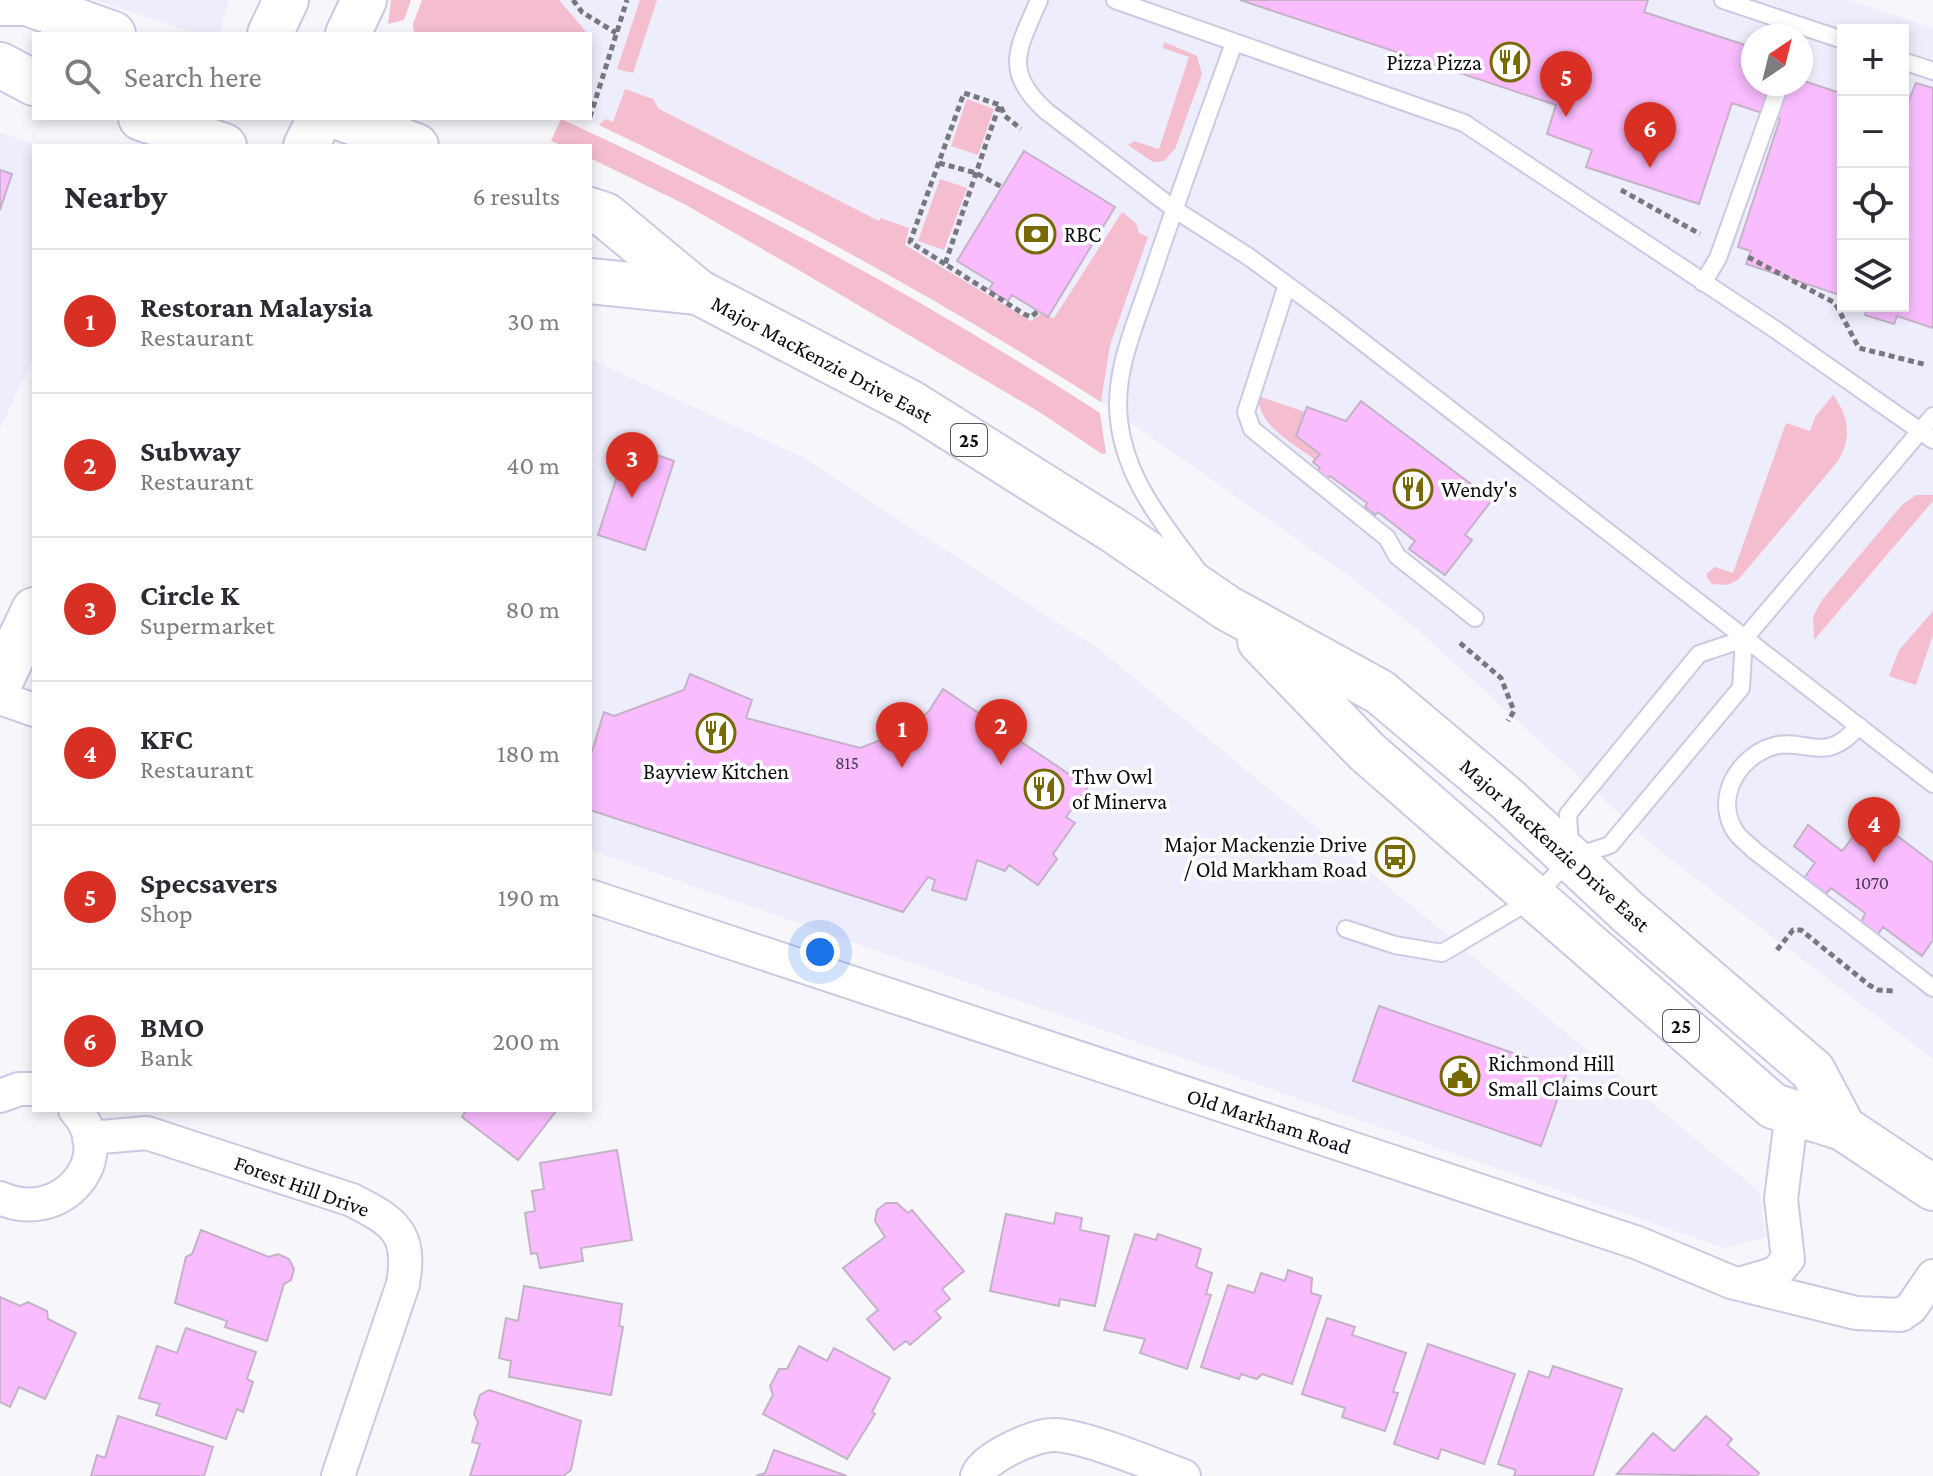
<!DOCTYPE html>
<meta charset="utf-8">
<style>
:root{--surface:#fff;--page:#f2f2f3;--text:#2b2b33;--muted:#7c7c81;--line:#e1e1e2;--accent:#d93025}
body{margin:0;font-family:"Crimson Pro",serif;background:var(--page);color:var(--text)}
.controls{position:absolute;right:24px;top:24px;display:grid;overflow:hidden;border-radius:0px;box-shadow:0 4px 12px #0003}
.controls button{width:72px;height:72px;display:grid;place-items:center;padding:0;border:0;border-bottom:2px solid var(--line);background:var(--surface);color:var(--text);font:40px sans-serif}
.compass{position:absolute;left:1741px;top:24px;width:72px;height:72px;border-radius:50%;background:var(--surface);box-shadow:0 4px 12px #0003;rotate:35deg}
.you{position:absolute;left:820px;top:952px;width:28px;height:28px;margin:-20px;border:6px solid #fff;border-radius:50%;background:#1a73e8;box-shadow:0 0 0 12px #1a73e833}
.badge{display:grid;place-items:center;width:52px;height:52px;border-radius:50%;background:var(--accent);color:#fff;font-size:26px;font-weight:700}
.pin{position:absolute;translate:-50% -66px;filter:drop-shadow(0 2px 4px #0008)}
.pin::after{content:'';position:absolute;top:42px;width:28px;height:24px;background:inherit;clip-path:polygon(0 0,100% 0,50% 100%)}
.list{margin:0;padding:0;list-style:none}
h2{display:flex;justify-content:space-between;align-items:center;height:104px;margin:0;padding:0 32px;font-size:34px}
h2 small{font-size:26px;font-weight:400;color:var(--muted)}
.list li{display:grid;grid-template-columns:52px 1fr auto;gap:24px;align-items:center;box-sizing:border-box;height:144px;padding:0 32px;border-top:2px solid var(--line)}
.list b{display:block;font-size:30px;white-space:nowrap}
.list p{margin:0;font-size:26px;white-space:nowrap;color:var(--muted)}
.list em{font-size:26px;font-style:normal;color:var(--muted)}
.icon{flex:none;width:44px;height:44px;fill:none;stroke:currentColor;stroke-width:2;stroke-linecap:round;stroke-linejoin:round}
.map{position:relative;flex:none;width:1933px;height:1476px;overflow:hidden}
.search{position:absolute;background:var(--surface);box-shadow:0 4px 12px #0003;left:32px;top:32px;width:560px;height:88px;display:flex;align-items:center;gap:20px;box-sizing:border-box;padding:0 28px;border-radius:0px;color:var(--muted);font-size:30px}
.panel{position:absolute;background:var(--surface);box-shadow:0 4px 12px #0003;left:32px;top:144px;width:560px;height:968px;border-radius:0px}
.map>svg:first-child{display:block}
.built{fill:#eeedfb;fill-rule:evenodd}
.green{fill:#f5becf}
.building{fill:#f9bdff;stroke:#c4b2c6;stroke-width:2}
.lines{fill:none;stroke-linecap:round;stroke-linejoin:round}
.lane-casing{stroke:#cbc9e3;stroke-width:20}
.street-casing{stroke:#cbc9e3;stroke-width:36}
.secondary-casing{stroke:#cbc9e3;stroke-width:48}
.primary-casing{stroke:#cbc9e3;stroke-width:48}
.path{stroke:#78777e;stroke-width:5;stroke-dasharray:6 4;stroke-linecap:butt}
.lane{stroke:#fff;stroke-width:16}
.street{stroke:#fff;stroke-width:32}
.secondary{stroke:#fff;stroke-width:44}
.primary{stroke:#fff;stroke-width:44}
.labels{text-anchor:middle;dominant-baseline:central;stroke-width:7;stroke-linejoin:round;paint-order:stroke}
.number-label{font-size:18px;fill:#483850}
.shield{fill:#fff;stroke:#56555b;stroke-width:2}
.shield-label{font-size:20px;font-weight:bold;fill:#0d0c15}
.poi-label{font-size:22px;fill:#0d0c15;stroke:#fff;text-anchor:start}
.street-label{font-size:22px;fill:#0d0c15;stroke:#fff}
</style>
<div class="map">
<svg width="1933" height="1476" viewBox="0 0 1933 1476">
<rect width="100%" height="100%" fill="#f6f6fb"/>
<path class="built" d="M94 0H229L219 34H199Z
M516 0H1849L1933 28V1059L1661 852 1419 631 1352 578 1101 402 894 275 744 194 582 118H590V34H512ZM1843 30H1903V306H1843ZM1753 36H1801V84H1753Z
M0 132 38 146H34V358L0 428Z
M590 359 802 457 1100 650 1759 1191 1766 1237 1723 1248 590 850Z"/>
<path class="green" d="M391 0H411L404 20 388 24Z
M422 0H559L588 34H414L413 24Z
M640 0H657L633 73 617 69Z
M1164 42 1197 56 1202 74 1175 149 1164 161 1153 162 1128 145 1134 141 1159 149 1189 57 1163 48Z
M625 89 653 99 659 109 879 221 881 218 909 228 905 245 1031 321 1042 313 1053 318 1056 315 1122 212 1136 223 1139 233 1148 237 1110 345 1101 402C939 299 773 208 599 125L605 119 613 122Z
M967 99 994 109 978 155 951 146Z
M561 119C747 204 928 301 1100 413L1106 453 1102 454 1041 413 802 272 686 205 590 158V146H564L551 141Z
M940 179 967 188 944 250 918 241Z
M1833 395C1849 416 1852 438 1838 461L1738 580 1728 585 1712 584 1707 578V573L1715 567 1733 573 1786 423 1810 431 1815 417Z
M1258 396 1305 412 1297 436 1320 454 1315 460C1293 443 1259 427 1258 396Z
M1916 495H1933V501L1814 640 1813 617 1822 600 1902 505Z
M1933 611V635L1916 685 1889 676 1899 650Z"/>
<path class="building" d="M1240 0H1648L1644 12 1748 46 1743 60 1753 63V84H1801V80L1843 94V296L1746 264 1751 251 1738 247 1780 119 1732 103 1699 204 1586 167 1592 150 1547 134 1556 105Z
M1916 83 1933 88V328L1897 316 1894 324 1865 315 1868 306H1903V114Z
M1024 151 1115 207 1048 317 1012 295 1008 301 998 295 989 289 993 283 957 261Z
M0 170 12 174 0 210Z
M1361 401 1492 500 1465 535 1472 540 1445 575 1409 549 1415 541 1378 512 1375 515 1365 507 1367 503 1330 476 1327 478 1317 471 1320 468 1313 462 1320 454 1296 436 1307 407 1346 421Z
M627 445 674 461 645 550 598 535Z
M690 674 752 700 746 718 860 748 907 730 929 711 943 689 1088 787 1066 817 1075 823 1053 854 1057 859 1038 885 1009 865 1005 871 977 860 966 900 932 890 935 880 928 877 903 912 590 810V758L604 712 614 716 684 690Z
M1870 815 1933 863V940L1922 956 1883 927 1878 934 1871 935 1860 926 1865 913 1831 888 1826 894 1804 878 1815 863 1794 846 1808 825 1842 851Z
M1379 1006 1567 1072 1541 1146 1353 1081Z
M466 1110H557L518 1160 462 1117Z
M617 1150 632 1240 581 1248 583 1261 540 1268 537 1253 531 1254 525 1213 535 1211 532 1191 544 1189 540 1163Z
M886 1203H897L908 1213 912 1210 964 1271 942 1289 950 1299 935 1311 941 1318 910 1345 906 1341 894 1350 867 1319 878 1310 843 1268 885 1237 875 1221 877 1210Z
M1056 1213 1082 1218 1080 1230 1109 1236 1095 1306 1060 1299 1059 1306 990 1291 1006 1214 1054 1224Z
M201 1230 269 1257 278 1254 289 1259 294 1269 291 1280 284 1284 267 1341 225 1327 227 1321 175 1303 186 1257 192 1254Z
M1135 1234 1156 1240 1158 1234 1201 1249 1196 1267 1212 1273 1206 1294 1211 1295 1187 1369 1140 1353 1145 1339 1104 1330Z
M1288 1270 1312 1278 1311 1293 1321 1296 1292 1384 1262 1374 1257 1379 1241 1374 1239 1379 1201 1367 1228 1285 1254 1293 1261 1273 1285 1281Z
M524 1286 622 1304 619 1326 623 1327 611 1395 509 1377 511 1361 499 1358 506 1318 518 1321Z
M0 1297 20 1306 28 1302 47 1311 48 1319 76 1333 45 1399 19 1387 10 1407 0 1402Z
M1327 1318 1355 1327 1352 1335 1406 1353 1393 1392 1398 1393 1385 1431 1342 1417 1345 1408 1302 1394Z
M186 1328 256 1352 247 1379 253 1382 243 1412 237 1409 226 1439 156 1415 160 1404 139 1398 157 1346 177 1353Z
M1428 1344 1515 1374 1484 1464 1441 1449 1438 1459 1394 1444Z
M799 1346 827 1361 834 1348 890 1378 872 1412 875 1414 847 1459 763 1414 773 1395 770 1386 779 1369H787Z
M1553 1366 1622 1389 1593 1476H1514L1516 1470 1498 1464 1529 1371 1549 1378Z
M489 1390 581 1421 571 1470 563 1476H470L480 1444 472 1442 478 1422 474 1414 480 1395Z
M118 1416 213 1447 204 1476H91L97 1455 105 1458Z
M1706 1416 1732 1439 1727 1445 1759 1473 1757 1476 1617 1474 1653 1433 1674 1451Z
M774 1450 847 1476H756L765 1473Z"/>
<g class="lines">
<defs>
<path id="lane" d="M1039 0C1018 49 1002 71 1046 111L1174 209 1249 257 1328 315 1933 784
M1115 0 1464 123 1776 330 1933 440
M1723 0 1843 40
M1903 61 1933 71
M1703 283 1718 258 1780 84
M1287 285 1246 412 1252 429 1387 538 1397 556 1475 618
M1197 569C1163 524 1125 478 1119 420 1113 372 1136 323 1151 278 1177 199 1206 121 1234 43
M1859 726C1849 736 1843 743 1829 747 1812 751 1793 740 1774 746 1738 756 1712 800 1737 834 1742 840 1750 846 1755 851L1933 988
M1570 848 1568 814 1699 654 1744 639 1933 416
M1346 929 1395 945 1442 953 1533 899 1571 858 1610 845 1741 688 1744 639"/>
<path id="street" d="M0 698 34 710
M590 896 1638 1243 1731 1282 1856 1313 1901 1315 1911 1308 1933 1276
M0 1096 19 1089H34
M89 1138 147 1133 352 1200C395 1222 412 1233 403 1284L338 1476
M0 1198C62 1226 119 1157 75 1110
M1739 1284 1776 1273 1788 1259 1781 1199 1792 1112
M977 1476C983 1458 1035 1434 1055 1435 1086 1436 1153 1465 1184 1476"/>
<path id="secondary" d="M270 34 286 0
M348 34 364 0
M306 146 320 118
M0 682 34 610"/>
<path id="primary" d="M0 3H27L113 34
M0 65 34 83
M141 118 224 146
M341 118 416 146
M590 210 605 215 698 292 911 403 1116 532 1227 608 1380 692 1506 798 1629 913 1813 1071 1843 1128
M590 281 698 292
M1260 641 1366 751 1773 1106 1843 1128 1933 1188"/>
</defs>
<use href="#lane" class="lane-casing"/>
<use href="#street" class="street-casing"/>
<use href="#secondary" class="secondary-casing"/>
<use href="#primary" class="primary-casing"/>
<path class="path" d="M573 0 582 12 616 33
M999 106 945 264 1024 314 1031 317 1038 311
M590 117 627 0
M939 163 976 173 1002 187
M1621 190 1700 234
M1748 257 1835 303 1859 348 1927 365
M945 264 910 242 964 93 1000 105 1005 116 1021 129
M1460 643 1501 678 1514 711 1508 721
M1777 950 1793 930H1801L1869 985 1878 990 1893 991"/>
<use href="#lane" class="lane"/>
<use href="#street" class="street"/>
<use href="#secondary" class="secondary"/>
<use href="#primary" class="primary"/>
</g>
<defs>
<symbol id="restaurant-ring" viewBox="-11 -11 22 22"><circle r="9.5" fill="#fff" stroke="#786a02" stroke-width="1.5"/><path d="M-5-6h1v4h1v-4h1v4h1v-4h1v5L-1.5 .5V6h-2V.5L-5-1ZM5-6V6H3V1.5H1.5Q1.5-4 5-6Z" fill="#786a02"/></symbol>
<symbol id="bank-ring" viewBox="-11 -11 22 22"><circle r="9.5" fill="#fff" stroke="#786a02" stroke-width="1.5"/><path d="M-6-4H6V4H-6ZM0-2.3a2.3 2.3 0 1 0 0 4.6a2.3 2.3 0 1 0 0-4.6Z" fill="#786a02"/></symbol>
<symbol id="bus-ring" viewBox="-11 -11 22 22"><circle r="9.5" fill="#fff" stroke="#786a02" stroke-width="1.5"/><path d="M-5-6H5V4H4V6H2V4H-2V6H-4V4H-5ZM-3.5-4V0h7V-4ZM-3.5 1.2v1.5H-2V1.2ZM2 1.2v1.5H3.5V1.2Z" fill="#786a02"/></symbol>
<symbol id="civic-ring" viewBox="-11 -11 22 22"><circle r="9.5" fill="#fff" stroke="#786a02" stroke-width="1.5"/><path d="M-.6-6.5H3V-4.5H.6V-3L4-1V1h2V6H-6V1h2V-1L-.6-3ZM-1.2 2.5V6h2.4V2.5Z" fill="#786a02"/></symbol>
</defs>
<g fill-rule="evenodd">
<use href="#restaurant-ring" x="1488" y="40" width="44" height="44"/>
<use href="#bank-ring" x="1014" y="212" width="44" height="44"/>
<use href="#restaurant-ring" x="1391" y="467" width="44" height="44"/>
<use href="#restaurant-ring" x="694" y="711" width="44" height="44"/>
<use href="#restaurant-ring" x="1022" y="767" width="44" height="44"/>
<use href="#bus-ring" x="1373" y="835" width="44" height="44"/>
<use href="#civic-ring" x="1438" y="1054" width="44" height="44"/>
</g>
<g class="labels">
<g class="number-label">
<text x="847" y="763">815</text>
<text x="1872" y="883">1070</text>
</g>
<g class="shield">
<rect x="951" y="424" width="36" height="32" rx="6"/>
<rect x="1663" y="1010" width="36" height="32" rx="6"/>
</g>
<g class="shield-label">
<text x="969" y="440">25</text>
<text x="1681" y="1026">25</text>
</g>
<g class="poi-label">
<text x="1482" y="62" text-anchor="end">Pizza Pizza</text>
<text x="1064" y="234">RBC</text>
<text x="1441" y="489">Wendy's</text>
<text x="716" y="771" text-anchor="middle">Bayview Kitchen</text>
<text x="1072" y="776">Thw Owl<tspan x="1072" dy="25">of Minerva</tspan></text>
<text x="1367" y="844" text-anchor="end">Major Mackenzie Drive<tspan x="1367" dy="25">/ Old Markham Road</tspan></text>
<text x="1488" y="1063">Richmond Hill<tspan x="1488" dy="25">Small Claims Court</tspan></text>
</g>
<g class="street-label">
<text transform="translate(822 359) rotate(28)">Major MacKenzie Drive East</text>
<text transform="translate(1555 845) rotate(42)">Major MacKenzie Drive East</text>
<text transform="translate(1269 1121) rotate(18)">Old Markham Road</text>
<text transform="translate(302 1186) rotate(20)">Forest Hill Drive</text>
</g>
</g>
</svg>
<div class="controls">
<button>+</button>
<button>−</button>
<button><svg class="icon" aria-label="locate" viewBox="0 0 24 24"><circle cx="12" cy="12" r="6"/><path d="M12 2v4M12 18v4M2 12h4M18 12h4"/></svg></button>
<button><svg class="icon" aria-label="layers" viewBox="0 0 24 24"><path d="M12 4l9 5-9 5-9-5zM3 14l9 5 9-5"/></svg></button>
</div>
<svg class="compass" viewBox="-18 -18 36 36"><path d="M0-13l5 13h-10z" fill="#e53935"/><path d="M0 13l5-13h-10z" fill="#7c7c81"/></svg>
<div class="you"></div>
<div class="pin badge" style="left:902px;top:768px">1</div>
<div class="pin badge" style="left:1001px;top:765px">2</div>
<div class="pin badge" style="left:632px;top:498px">3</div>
<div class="pin badge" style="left:1874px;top:863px">4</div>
<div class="pin badge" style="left:1566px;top:117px">5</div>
<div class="pin badge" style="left:1650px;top:168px">6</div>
<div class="search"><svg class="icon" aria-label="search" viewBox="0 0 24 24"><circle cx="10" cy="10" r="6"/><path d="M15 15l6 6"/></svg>Search here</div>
<section class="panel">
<h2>Nearby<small>6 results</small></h2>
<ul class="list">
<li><span class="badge">1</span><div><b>Restoran Malaysia</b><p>Restaurant</p></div><em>30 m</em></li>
<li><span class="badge">2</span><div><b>Subway</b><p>Restaurant</p></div><em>40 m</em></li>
<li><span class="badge">3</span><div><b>Circle K</b><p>Supermarket</p></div><em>80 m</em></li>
<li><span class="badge">4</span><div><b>KFC</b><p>Restaurant</p></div><em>180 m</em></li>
<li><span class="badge">5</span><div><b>Specsavers</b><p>Shop</p></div><em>190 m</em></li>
<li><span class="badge">6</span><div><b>BMO</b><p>Bank</p></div><em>200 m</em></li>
</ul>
</section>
</div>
